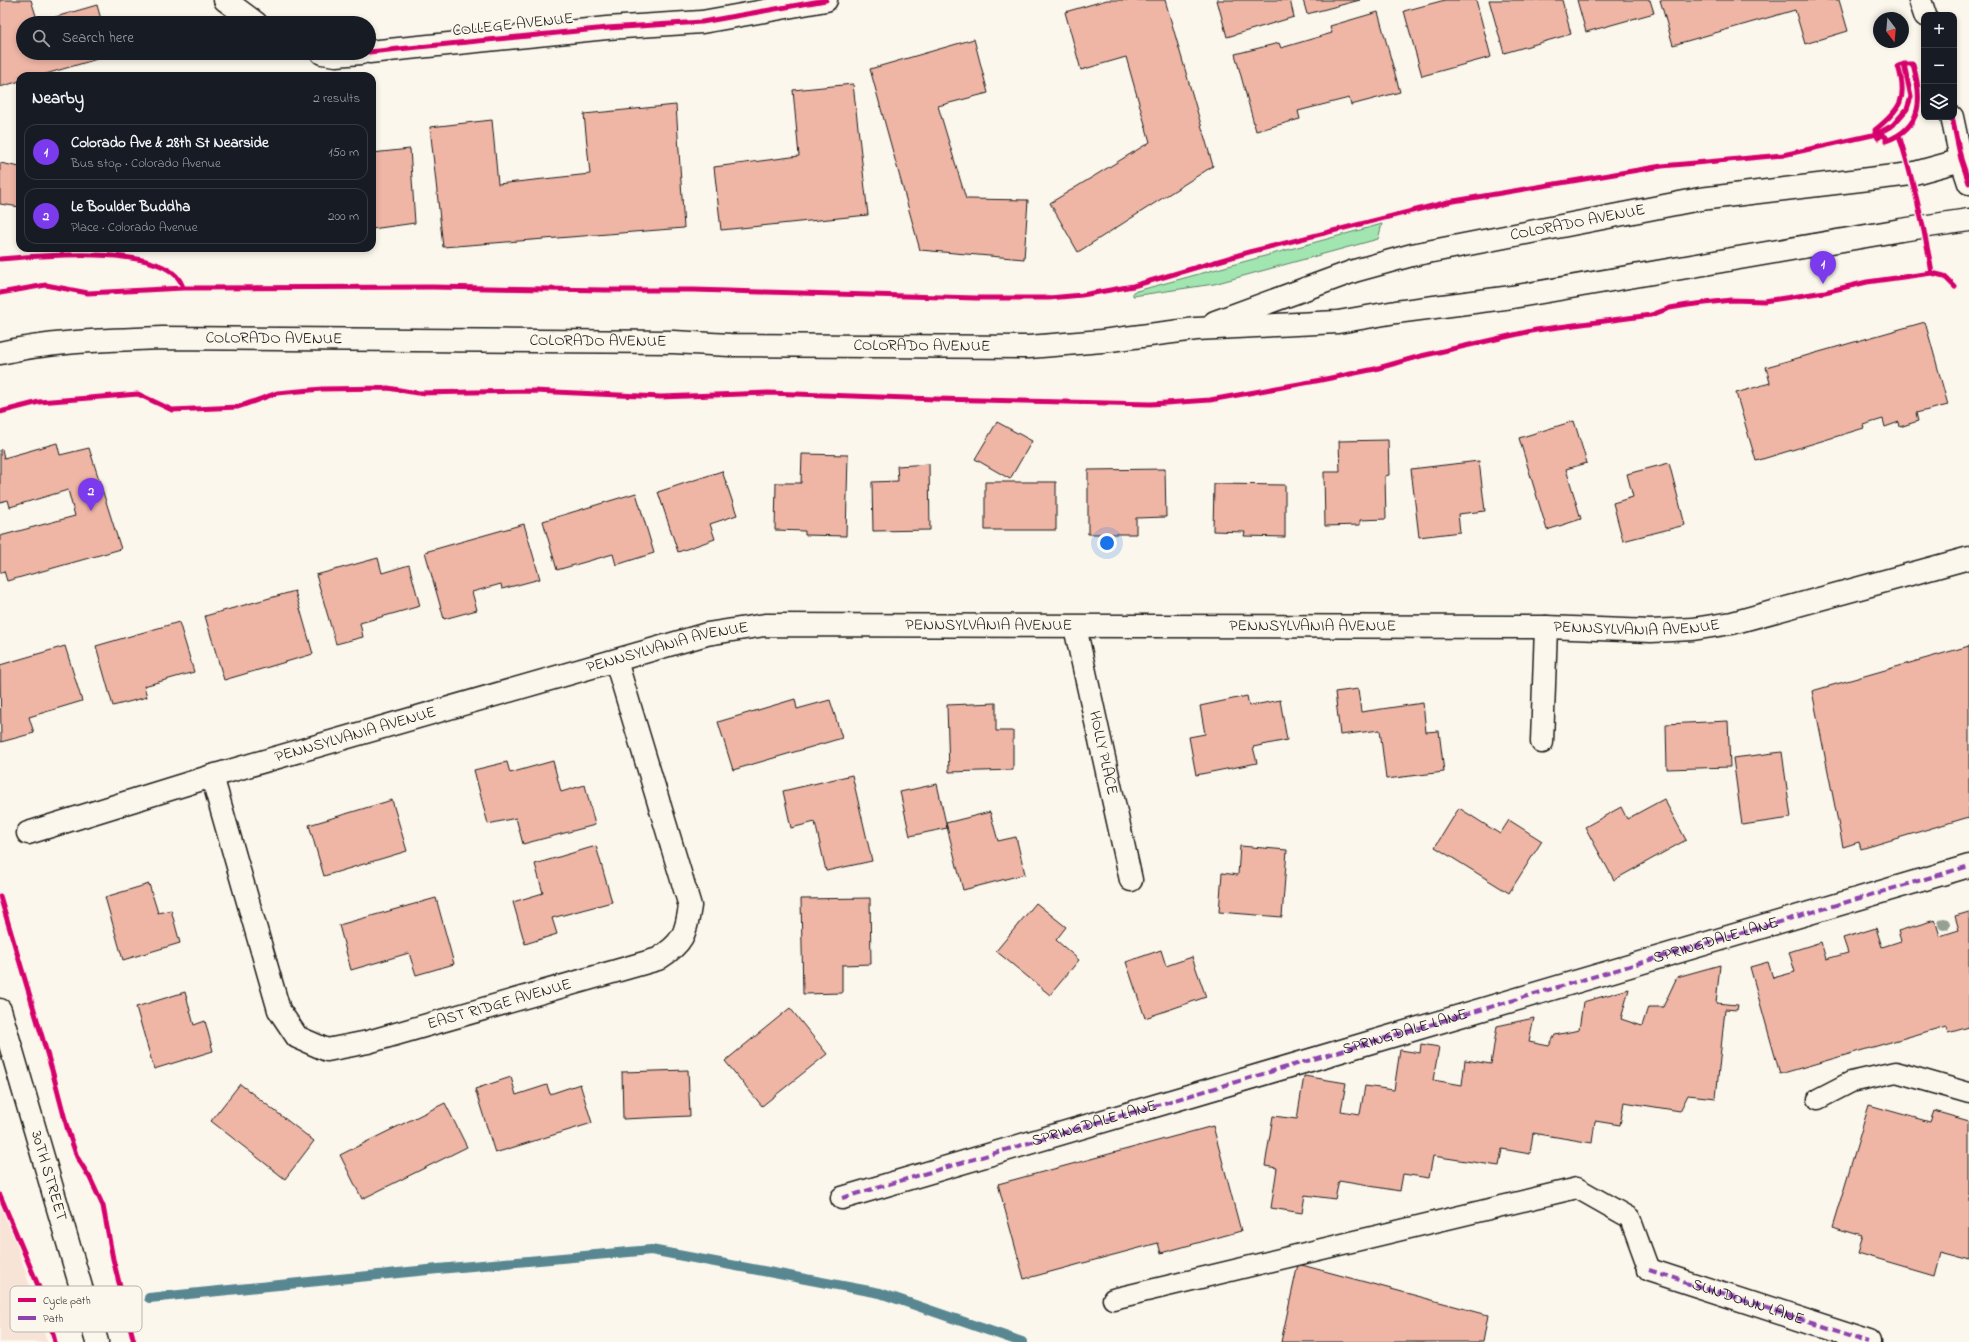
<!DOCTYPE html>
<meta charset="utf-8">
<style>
:root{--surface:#171b24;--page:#242831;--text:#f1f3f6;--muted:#9ea1a6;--line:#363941;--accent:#7c3aed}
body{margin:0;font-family:"Indie Flower",sans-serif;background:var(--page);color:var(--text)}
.controls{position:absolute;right:12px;top:12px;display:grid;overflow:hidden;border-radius:8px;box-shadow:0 2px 6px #0003}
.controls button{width:36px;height:36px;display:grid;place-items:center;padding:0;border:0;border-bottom:1px solid var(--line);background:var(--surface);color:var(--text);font:20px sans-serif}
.compass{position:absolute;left:1873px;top:12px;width:36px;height:36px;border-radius:50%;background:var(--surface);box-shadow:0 2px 6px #0003;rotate:164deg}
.you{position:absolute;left:1107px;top:543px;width:14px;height:14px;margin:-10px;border:3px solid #fff;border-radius:50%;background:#1a73e8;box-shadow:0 0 0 6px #1a73e833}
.badge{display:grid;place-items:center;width:26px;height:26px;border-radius:50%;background:var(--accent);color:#fff;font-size:13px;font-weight:700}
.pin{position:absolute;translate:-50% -33px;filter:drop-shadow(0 1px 2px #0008)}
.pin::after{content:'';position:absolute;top:21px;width:14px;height:12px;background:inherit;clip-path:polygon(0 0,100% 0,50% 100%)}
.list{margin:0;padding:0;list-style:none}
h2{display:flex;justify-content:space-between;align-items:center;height:52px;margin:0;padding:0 16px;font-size:17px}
h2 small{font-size:13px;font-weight:400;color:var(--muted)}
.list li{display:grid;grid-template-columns:26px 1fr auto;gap:12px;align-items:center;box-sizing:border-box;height:56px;margin:0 8px 8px;padding:0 8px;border:1px solid var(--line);border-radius:12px}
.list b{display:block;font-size:15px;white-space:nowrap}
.list p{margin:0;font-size:13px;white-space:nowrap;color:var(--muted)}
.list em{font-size:13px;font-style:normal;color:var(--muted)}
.icon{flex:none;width:22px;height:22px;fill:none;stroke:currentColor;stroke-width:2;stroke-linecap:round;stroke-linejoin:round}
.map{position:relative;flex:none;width:1969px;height:1342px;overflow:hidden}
.search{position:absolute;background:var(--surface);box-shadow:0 2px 6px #0003;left:16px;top:16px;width:360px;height:44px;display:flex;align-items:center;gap:10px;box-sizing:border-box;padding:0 14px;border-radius:22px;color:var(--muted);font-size:15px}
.panel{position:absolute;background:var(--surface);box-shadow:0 2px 6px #0003;left:16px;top:72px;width:360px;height:180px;border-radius:12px}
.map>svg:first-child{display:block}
.built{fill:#f7e4d7}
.green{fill:#a1e5b0;stroke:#5e8066}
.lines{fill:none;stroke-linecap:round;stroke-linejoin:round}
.stream{stroke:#598792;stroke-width:10}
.building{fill:#efb6a6;stroke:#1c1c1c}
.service-casing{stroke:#1c1c1c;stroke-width:23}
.minor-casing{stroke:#1c1c1c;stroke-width:25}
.secondary-casing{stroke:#1c1c1c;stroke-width:25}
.service{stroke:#fbf7ec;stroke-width:20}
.minor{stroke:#fbf7ec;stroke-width:22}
.secondary{stroke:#fbf7ec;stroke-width:22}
.quiet{stroke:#8e44ad;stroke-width:4;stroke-dasharray:8 4;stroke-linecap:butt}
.cycleway-casing{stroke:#fbf7ec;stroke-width:8}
.cycleway{stroke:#d6006c;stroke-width:5}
.tree{fill:#96a092}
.labels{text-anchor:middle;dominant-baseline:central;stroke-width:4;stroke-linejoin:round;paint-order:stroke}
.street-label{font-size:16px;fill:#1c1c1c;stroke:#fbf7ec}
.key{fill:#fbf7ec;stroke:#b8b5ae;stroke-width:1}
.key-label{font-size:11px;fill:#1c1c1c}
</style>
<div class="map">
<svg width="1969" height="1342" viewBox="0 0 1969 1342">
<rect width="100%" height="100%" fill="#fbf7ec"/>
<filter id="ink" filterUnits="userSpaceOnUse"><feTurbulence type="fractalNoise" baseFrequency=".025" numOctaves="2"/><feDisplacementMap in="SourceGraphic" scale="8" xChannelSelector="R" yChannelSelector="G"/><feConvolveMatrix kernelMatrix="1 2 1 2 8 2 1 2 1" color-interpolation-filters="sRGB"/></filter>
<g filter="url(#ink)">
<path class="built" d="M0 1189 47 1342H0Z"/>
<path class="green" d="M1382 224 1378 239 1214 284 1133 296V292Z"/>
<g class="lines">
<path class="stream" d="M149 1298 438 1269 651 1250 880 1293 1022 1342"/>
</g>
<path class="building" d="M0 0H31L38 22 97 5 102 23H23V53H111V55L39 76H20V81L0 87Z
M1107 0H1165L1213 166 1078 252 1050 203 1150 142 1126 57 1081 70 1065 12Z
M1217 0H1290L1294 17 1227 37Z
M1303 0H1360L1307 14Z
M1445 0H1476L1491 57 1422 76 1404 11Z
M1489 0H1562L1571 34 1504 53Z
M1577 0H1650L1654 13 1586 32Z
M1660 0H1839L1848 31 1805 44 1795 10 1673 45Z
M1378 12 1400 92 1351 105 1349 98 1298 111 1300 119 1256 131 1235 54 1279 43 1281 48 1332 33 1330 26Z
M974 39 988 93 938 106 966 199 1028 200 1024 259 920 250 870 69Z
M853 84 868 215 721 230 714 167 799 156 793 90Z
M676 105 684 228 443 247 430 127 492 120 498 184 590 174 584 114Z
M410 149 415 223 372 229V153Z
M0 163 20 167V207L0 204Z
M1925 322 1948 405 1916 413 1918 421 1900 427 1899 422 1885 427 1883 419 1863 425 1864 428 1756 461 1736 393 1770 383 1766 367Z
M1574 421 1587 463 1566 469 1581 519 1547 530 1519 438Z
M997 422 1032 441 1010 479 975 459Z
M1388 440 1389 475 1385 476 1386 519 1360 520V525L1325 526 1324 472H1340L1339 441Z
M57 443 60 455 89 448 121 549 7 581 4 571 0 573V536L75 516 68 490 10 507 8 500 0 502V450L2 449 4 458Z
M802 454 848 455 846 536 805 535V531L775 530 776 483H801Z
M1479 461 1485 511 1458 514 1460 532 1419 537 1411 469Z
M1669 463 1685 525 1623 541 1613 503 1633 497 1627 474Z
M929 464 930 530 873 531 872 482 898 481 897 466Z
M1165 469 1166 517 1136 518V534H1088V470Z
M722 471 737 515 710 524 715 539 678 552 658 492Z
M985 482H1056V530H985Z
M1214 484 1285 485V537L1244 536 1245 532 1213 531Z
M636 493 654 553 616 565 613 554 557 570 543 521Z
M524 524 540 579 502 589 501 584 472 592 477 610 444 619 425 552Z
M378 558 382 573 409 565 420 606 360 623 363 637 336 644 316 575Z
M295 591 313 654 224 680 205 616Z
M179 622 194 672 144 686 147 697 113 706 96 646Z
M65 646 82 701 29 717 34 733 1 742 0 665Z
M1969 646V817L1861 849 1859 842 1843 847 1812 691Z
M1358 689 1361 712 1423 703 1426 732 1439 731 1444 772 1386 779 1380 730 1340 735 1335 692Z
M1247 696 1249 706 1280 700 1287 740 1253 747 1257 763 1196 775 1189 737 1205 734 1200 706Z
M795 699 797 709 830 700 842 738 733 770 718 722Z
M996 703V731H1013V770L949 772 947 705Z
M1728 721 1730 767 1667 769 1666 724Z
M1782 752 1791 818 1742 825 1733 758Z
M553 761 561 792 585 785 595 825 523 844 516 818 488 824 474 770 507 762 510 773Z
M852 775 872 861 826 871 815 822 791 828 783 791Z
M937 784 947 828 910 836 900 792Z
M1664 799 1686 840 1614 880 1585 827 1621 807 1627 819Z
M392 800 407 851 324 876 309 825Z
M1459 808 1500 834 1509 820 1542 841 1509 893 1435 847Z
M990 812 998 841 1016 837 1025 874 963 890 946 823Z
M596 846 612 902 552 918 557 934 525 944 513 902 543 893 535 864Z
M1240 846 1287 850 1282 917 1219 912 1222 873 1238 875Z
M149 884 158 913 171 910 180 943 123 960 105 897Z
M436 898 454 964 416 975 409 953 351 970 339 925Z
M870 898 871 964 842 965V993L803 994 801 899Z
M1036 903 1066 927 1056 940 1079 960 1050 995 996 951Z
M1969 912V1027L1948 1033 1946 1026 1780 1074 1750 967 1768 962 1773 978 1795 972 1789 952 1821 942 1826 959 1848 953 1843 938 1876 928 1882 947 1901 941 1898 931 1935 920 1940 936 1959 930 1955 916Z
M1161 950 1166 966 1192 957 1206 997 1145 1018 1126 962Z
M1720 965 1716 1003 1738 1005 1737 1010 1725 1009 1716 1098 1688 1095 1680 1111 1624 1102 1620 1125 1595 1121 1592 1143 1533 1133 1530 1154 1502 1149 1499 1166 1433 1156 1429 1178 1403 1174 1400 1191 1339 1181 1335 1199 1305 1195 1302 1213 1271 1208 1277 1168 1265 1166 1273 1116 1297 1119 1304 1076 1346 1083 1341 1111 1360 1114 1365 1086 1394 1090 1400 1050 1420 1053 1421 1044 1439 1047 1433 1080 1462 1085 1465 1060 1491 1064 1497 1026 1534 1018 1529 1042 1549 1046 1555 1035 1579 1030 1583 1002 1629 989 1621 1019 1642 1026 1648 1007H1663L1677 977Z
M185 992 194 1025 205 1021 213 1051 154 1069 136 1007Z
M790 1008 827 1054 762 1106 725 1061Z
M688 1070 690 1116 623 1119 622 1072Z
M511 1077 516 1095 547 1085 550 1094 580 1084 592 1123 495 1153 475 1089Z
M240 1084 314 1141 285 1179 211 1121Z
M445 1103 467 1147 362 1199 340 1155Z
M1869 1105 1930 1122 1934 1111 1969 1121V1260L1939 1252 1933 1275 1858 1253 1863 1237 1832 1228Z
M1213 1126 1241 1231 1161 1253 1158 1243 1024 1279 998 1184Z
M1298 1264 1488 1315 1483 1342H1281Z"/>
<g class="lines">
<defs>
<path id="service" d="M1818 1099 1851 1082 1896 1072 1969 1093
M1113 1299 1577 1188 1630 1218 1649 1270"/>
<g id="minor">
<path d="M225 0 256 23"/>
<path d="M1920 0 1925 15"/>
<path d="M369 52 607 28 702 22 826 0"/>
<path d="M322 53 336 55 361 53"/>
<path d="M1952 117 1961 159 1969 183"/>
<path id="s1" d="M1075 627 1131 880"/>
<path d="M1542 742 1546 627"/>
<path id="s2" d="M212 776 279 1010 297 1037 327 1050 368 1042 658 959C683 943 686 934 690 906L616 661"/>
<path id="s3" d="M28 833 212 776 707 634 765 625 1546 627 1651 631 1693 629 1732 623 1969 558"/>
<path id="s4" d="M842 1198 1969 866"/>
<path id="s5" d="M1649 1270 1870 1342"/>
</g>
<g id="secondary">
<path id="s6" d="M1215 322 1354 271 1412 255 1700 199 1911 174 1969 158"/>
<path id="s7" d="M0 353C53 341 108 340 162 338L673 342 730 345 1029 347 1102 341 1196 329 1338 322 1396 312 1512 297 1901 230 1969 220"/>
<path id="s8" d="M0 1010 97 1342"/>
</g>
</defs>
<use href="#service" class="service-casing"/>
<use href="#minor" class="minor-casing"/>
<use href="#secondary" class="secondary-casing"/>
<use href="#service" class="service"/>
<use href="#minor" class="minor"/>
<use href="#secondary" class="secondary"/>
<path class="quiet" d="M842 1198 1969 866
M1649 1270 1870 1342"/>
<defs>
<path id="cycleway" d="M369 52 607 28 702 22 826 0
M1904 64H1913C1922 97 1924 127 1886 141V137L1882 135 1878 138 1875 130C1901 109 1908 98 1898 66Z
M1952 117 1961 159 1969 183
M1899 135C1913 180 1924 226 1932 273
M0 259C37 256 172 242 183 288
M0 293 46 285 88 293 183 288 432 287 605 290H694L976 298H1049L1082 295 1133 286 1249 252 1448 202 1662 166 1783 155 1877 134 1893 125 1907 109 1911 97 1904 64
M0 412 39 402 138 394 172 410 238 407 277 393 322 389 388 388 417 393 534 391 661 397 768 393 936 399 1151 404 1210 400 1316 381 1375 369 1421 356 1536 330 1651 315 1670 308 1688 305 1731 300 1764 301 1825 292 1867 282 1932 273 1944 276 1955 287
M0 896 52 1070 68 1131 77 1157 90 1178 103 1206 113 1259 134 1342
M0 1195 45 1302 55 1342"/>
</defs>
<use href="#cycleway" class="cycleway-casing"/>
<use href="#cycleway" class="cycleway"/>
</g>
<circle class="tree" cx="1944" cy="924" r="6"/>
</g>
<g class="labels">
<g class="street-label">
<text transform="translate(513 25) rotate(-6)">COLLEGE AVENUE</text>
<text stroke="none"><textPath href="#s6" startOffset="377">COLORADO AVENUE</textPath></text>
<text stroke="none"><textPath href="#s7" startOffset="275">COLORADO AVENUE</textPath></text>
<text stroke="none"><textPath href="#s7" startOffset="599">COLORADO AVENUE</textPath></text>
<text stroke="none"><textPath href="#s7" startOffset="923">COLORADO AVENUE</textPath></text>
<text stroke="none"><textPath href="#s3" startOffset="1638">PENNSYLVANIA AVENUE</textPath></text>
<text stroke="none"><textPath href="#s3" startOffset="990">PENNSYLVANIA AVENUE</textPath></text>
<text stroke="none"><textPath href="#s3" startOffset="1314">PENNSYLVANIA AVENUE</textPath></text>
<text stroke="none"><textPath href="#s3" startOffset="666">PENNSYLVANIA AVENUE</textPath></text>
<text stroke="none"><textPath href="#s3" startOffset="342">PENNSYLVANIA AVENUE</textPath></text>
<text stroke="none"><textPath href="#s1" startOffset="129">HOLLY PLACE</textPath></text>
<text stroke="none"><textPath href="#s4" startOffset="911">SPRINGDALE LANE</textPath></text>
<text stroke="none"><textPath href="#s2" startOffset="487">EAST RIDGE AVENUE</textPath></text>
<text stroke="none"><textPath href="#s4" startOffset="587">SPRINGDALE LANE</textPath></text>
<text stroke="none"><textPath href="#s4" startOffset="263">SPRINGDALE LANE</textPath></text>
<text stroke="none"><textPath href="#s8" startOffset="173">30TH STREET</textPath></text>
<text stroke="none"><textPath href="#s5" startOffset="104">SUNDOWN LANE</textPath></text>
</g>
</g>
<rect x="10" y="1286" width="132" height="46" rx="6" class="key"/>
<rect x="18" y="1298" width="18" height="4" fill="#d6006c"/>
<rect x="18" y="1316" width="18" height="4" fill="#8e44ad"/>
<g class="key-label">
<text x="43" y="1304">Cycle path</text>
<text x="43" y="1322">Path</text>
</g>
</svg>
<div class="controls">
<button>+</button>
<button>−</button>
<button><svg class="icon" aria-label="layers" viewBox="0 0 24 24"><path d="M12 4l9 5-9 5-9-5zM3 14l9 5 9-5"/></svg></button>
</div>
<svg class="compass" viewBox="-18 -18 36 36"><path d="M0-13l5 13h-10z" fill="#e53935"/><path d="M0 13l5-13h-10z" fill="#9ea1a6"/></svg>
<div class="you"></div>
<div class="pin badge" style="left:1823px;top:284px">1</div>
<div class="pin badge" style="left:91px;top:511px">2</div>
<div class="search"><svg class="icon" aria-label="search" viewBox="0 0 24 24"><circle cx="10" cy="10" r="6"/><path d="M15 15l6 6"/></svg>Search here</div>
<section class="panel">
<h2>Nearby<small>2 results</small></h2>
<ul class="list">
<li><span class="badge">1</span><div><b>Colorado Ave &amp; 28th St Nearside</b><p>Bus stop · Colorado Avenue</p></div><em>150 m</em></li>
<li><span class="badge">2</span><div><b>Le Boulder Buddha</b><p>Place · Colorado Avenue</p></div><em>200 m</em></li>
</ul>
</section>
</div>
